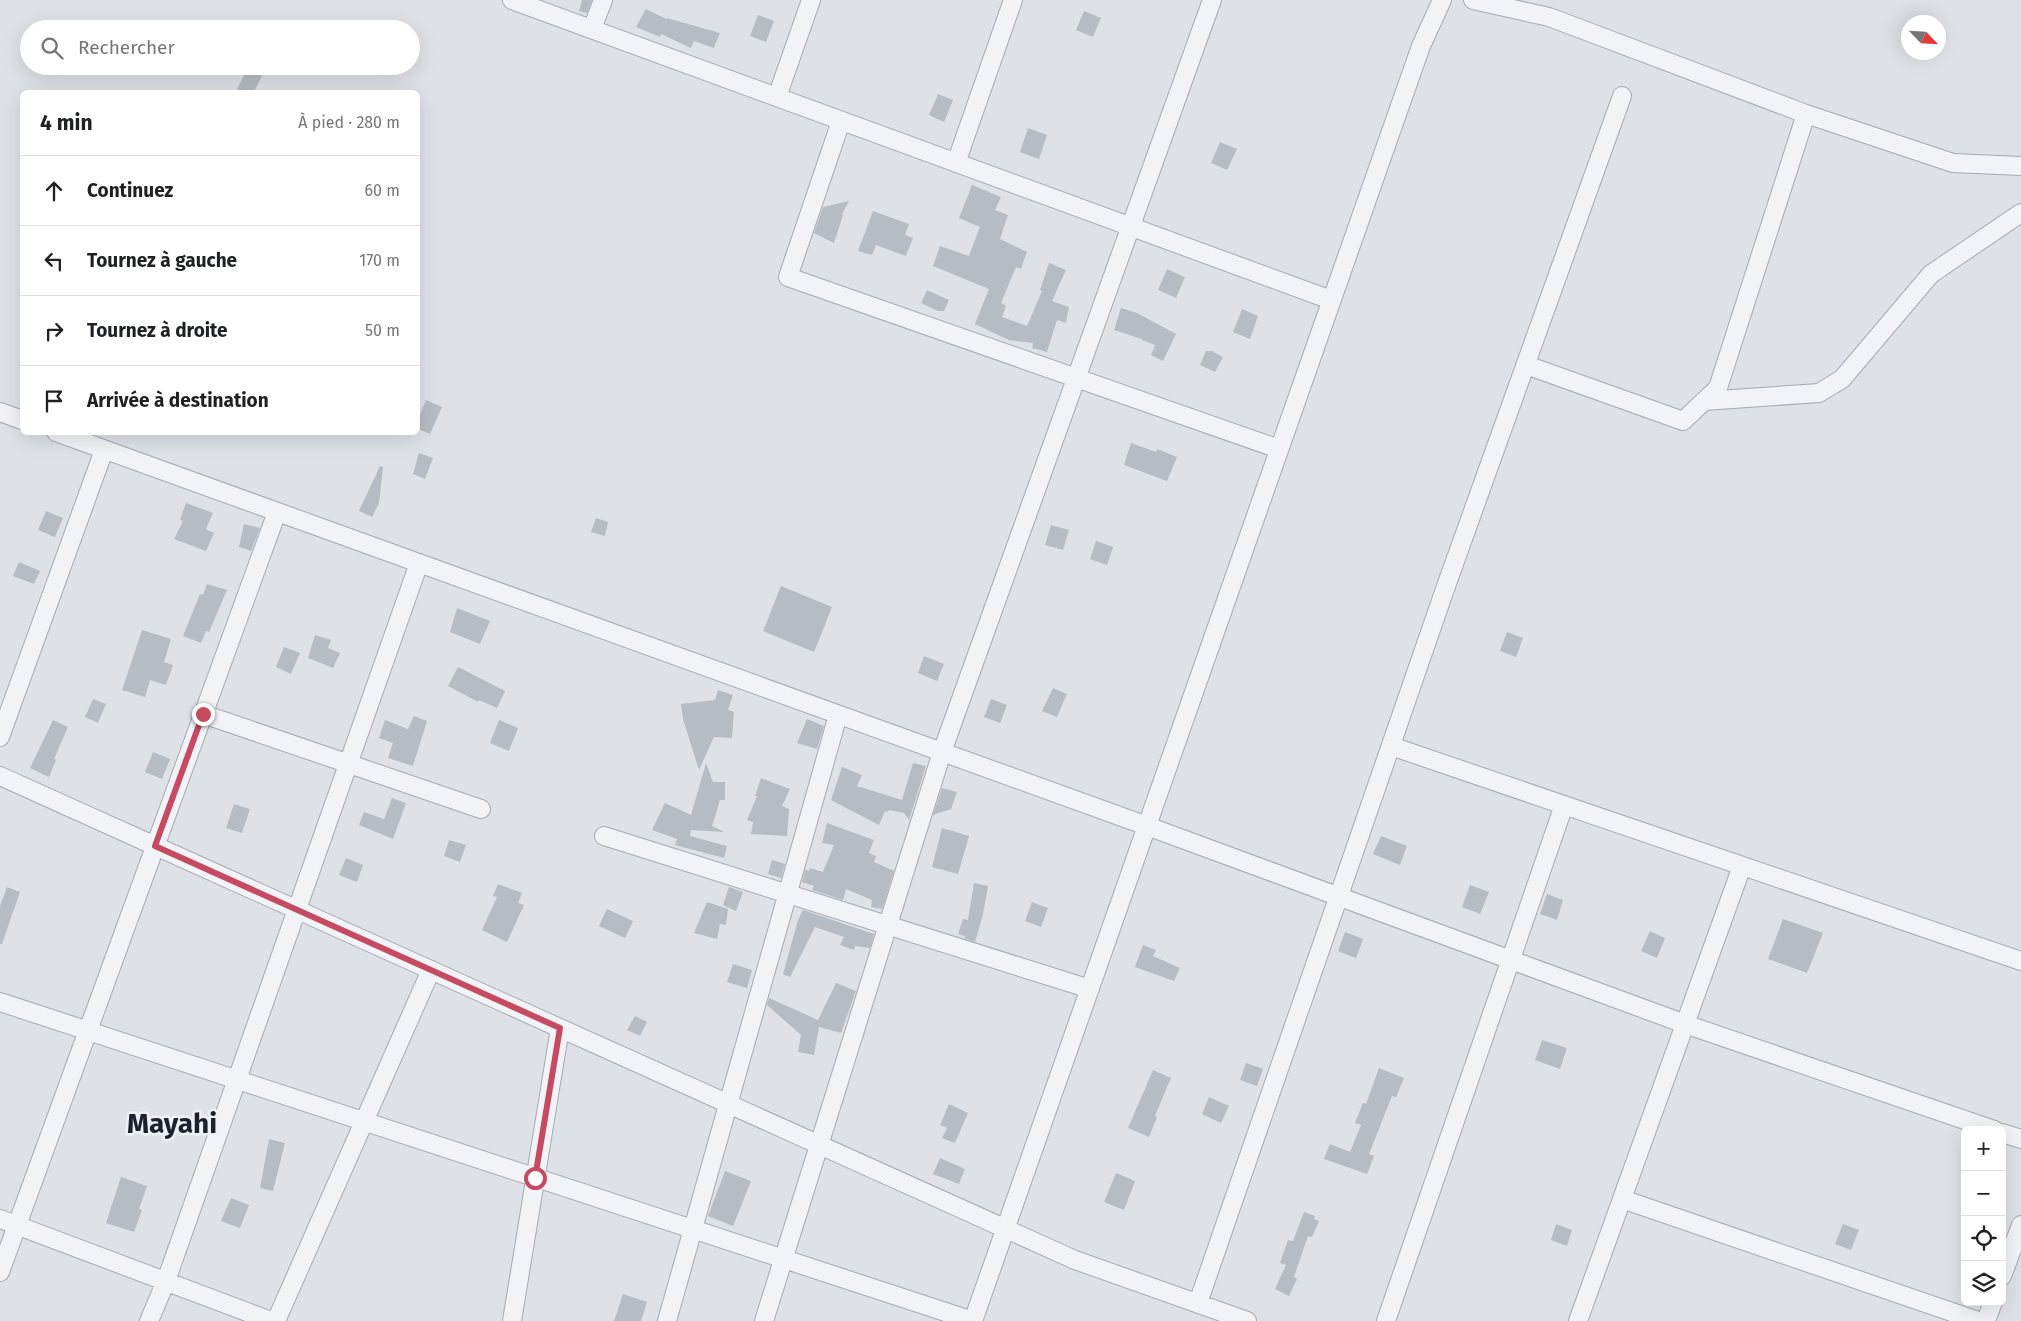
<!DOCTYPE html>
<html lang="fr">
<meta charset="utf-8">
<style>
:root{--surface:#fff;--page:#f6f6f6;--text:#202124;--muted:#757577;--line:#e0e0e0}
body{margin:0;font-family:"Fira Sans",sans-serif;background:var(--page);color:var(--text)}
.controls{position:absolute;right:15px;bottom:15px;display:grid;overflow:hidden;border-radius:8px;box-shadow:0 5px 20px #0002}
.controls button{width:45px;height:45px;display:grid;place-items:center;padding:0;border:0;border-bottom:1px solid var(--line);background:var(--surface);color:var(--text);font:25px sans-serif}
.compass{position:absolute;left:1901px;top:15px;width:45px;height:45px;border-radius:50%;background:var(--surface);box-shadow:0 5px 20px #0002;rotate:115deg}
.stop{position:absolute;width:15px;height:15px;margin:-11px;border:4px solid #c54a62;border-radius:50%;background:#fff}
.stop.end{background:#c54a62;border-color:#fff;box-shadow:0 1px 5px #0008}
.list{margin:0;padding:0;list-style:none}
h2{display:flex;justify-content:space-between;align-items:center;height:65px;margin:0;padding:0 20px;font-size:21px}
h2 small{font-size:16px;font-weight:400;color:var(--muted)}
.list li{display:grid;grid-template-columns:32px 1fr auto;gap:15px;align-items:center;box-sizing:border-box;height:70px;padding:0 20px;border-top:1px solid var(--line)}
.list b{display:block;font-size:19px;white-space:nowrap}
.list em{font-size:16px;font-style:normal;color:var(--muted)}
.icon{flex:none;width:28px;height:28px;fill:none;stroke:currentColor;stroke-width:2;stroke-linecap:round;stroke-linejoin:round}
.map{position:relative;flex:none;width:2021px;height:1321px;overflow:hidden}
.search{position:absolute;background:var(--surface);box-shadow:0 5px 20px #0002;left:20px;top:20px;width:400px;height:55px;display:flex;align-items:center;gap:12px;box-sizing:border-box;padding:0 18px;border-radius:28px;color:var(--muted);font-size:19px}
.panel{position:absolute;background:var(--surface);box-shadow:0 5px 20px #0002;left:20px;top:90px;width:400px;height:345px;border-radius:8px}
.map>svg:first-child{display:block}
.building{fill:#b6bcc3}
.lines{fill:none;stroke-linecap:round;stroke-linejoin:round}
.minor-casing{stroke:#a4a9b1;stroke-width:20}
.minor{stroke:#f1f3f6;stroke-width:18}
.route{stroke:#c54a62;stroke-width:6}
.labels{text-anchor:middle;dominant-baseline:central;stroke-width:5;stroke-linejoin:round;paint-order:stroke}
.town-label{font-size:28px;font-weight:bold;fill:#1b222e;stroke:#eef1f5}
</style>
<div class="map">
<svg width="2021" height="1321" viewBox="0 0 2021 1321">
<rect width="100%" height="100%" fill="#dee2e7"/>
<path class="building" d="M582 0H592L587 13 579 11Z
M646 9 666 19 667 18 720 33 714 48 694 41 691 48 661 34 660 37 636 27Z
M1084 11 1101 18 1093 37 1076 30Z
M758 15 774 21 766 42 750 36Z
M247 69 262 76 254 92H245L237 89Z
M938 94 953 100 944 122 929 115Z
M1028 128 1047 135 1039 159 1020 152Z
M1220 142 1237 149 1227 170 1211 163Z
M972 185 1001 197 995 210 1008 215 1000 239 1027 252 1021 269 1016 267 1001 303 1006 306 1002 317 1027 326 1042 291 1040 290 1049 263 1066 270 1052 301 1069 307 1066 323 1057 320 1047 352 1032 348 1033 343 1009 340 975 324 989 289 933 266 940 246 969 256 980 227 959 218Z
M849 201 842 214 843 215 834 243 814 233 823 207Z
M873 211 909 224 905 235 913 238 906 256 876 245 872 255 858 251Z
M1167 269 1185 277 1176 298 1158 290Z
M927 290 949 300 944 311H938L921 303Z
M1121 308 1137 313 1176 334 1163 361 1151 355 1155 345 1142 340V339L1114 330Z
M1242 309 1258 316 1250 339 1233 332Z
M1206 351H1212L1223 357 1215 372 1200 365Z
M426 400 442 407 430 434 418 429V420Z
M1131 443 1156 452 1157 449 1177 457 1167 481 1124 465Z
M419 453 433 458 425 479 413 474Z
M380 466 383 467 379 503 372 517 359 511Z
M186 503 213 513 206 529 214 533 206 551 174 539 183 521 180 520Z
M46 511 63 518 55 537 38 530Z
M596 518 608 522 605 536 591 532Z
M244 524 260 528 251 551 239 547Z
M1051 525 1069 530 1063 550 1045 545Z
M1096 541 1113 547 1107 565 1090 559Z
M19 562 40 571 34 584 13 576Z
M207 584 227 590 209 632 206 631 201 643 183 636 200 594 203 595Z
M781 586 832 607 814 652 763 631Z
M457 608 490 621 480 644 450 632Z
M142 630 171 639 164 662 173 665 166 685 150 680 145 697 122 690Z
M1507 632 1523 638 1516 657 1500 651Z
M315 635 331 640 328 648 340 653 333 668 308 658Z
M284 647 300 653 291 674 276 667Z
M924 656 944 664 937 681 918 673Z
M458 667 505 691 497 708 479 700 478 702 448 686Z
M1053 688 1067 694 1057 717 1042 711Z
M718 690 733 695 728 710 734 712 732 738 714 737 699 770 683 719 681 704 715 700Z
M93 699 106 704 98 723 85 717Z
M991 699 1007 705 1000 723 984 717Z
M414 716 427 721 413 766 388 758 393 743 379 738 385 720 408 729Z
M807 719 824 726 817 749 797 743Z
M53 720 68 727 54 759 56 760 49 777 30 768Z
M499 720 518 728 509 751 490 743Z
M153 752 170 759 162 779 145 772Z
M706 763 713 782H725V800H720L712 826 725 832 691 830 690 836 727 846 724 858 675 845 677 839 652 830 665 803 691 815Z
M913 763 926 766 909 820 904 813 889 810 888 812 885 811 879 825 831 800 842 767 862 775 857 786 902 800Z
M761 778 790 789 782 806 789 809 787 836 751 834 753 822 747 820 757 796H755Z
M942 788 957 792 951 809 933 815Z
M392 798 406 803 393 839 359 825 364 812 384 819Z
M234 804 250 809 242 833 226 828Z
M827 823 874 840 869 853 876 856 874 862 894 871 882 909 871 907 872 900 846 889 843 900 812 890 814 886 802 882 805 870 809 871 810 868 823 872 834 845 822 843Z
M942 828 969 836 958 874 932 867Z
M1381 836 1407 846 1400 865 1373 854Z
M449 840 466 845 460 862 444 856Z
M346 858 363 865 357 882 339 875Z
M772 860 785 864 781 878 768 874Z
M974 883 988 886 983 914 975 942 964 938 965 936 958 934 963 919 968 920Z
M498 884 522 893 518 903 524 905 507 942 482 930 497 897 493 896Z
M1470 885 1489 892 1480 914 1462 907Z
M7 887 20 892 2 944H0V906Z
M729 887 743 892 736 911 723 905Z
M1547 894 1563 900 1557 920 1540 914Z
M707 902 728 909 726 925 720 924 717 939 694 933Z
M1032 902 1048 908 1041 927 1025 921Z
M607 909 633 921 625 938 599 926Z
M803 910 874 934 870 948 855 946 854 950 840 945 844 937 815 927 790 977 783 974 798 920Z
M1783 919 1823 933 1807 973 1768 959Z
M1650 931 1665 938 1657 958 1641 951Z
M1345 932 1363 939 1356 958 1338 951Z
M1143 945 1156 950 1153 956 1180 968 1174 981 1135 967Z
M733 964 752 970 747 988 727 982Z
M836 983 856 991 841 1033 819 1027 814 1055 798 1052 801 1035 767 1005 769 998 818 1020Z
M635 1016 647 1022 640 1036 627 1030Z
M1542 1040 1567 1048 1560 1069 1535 1060Z
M1246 1063 1263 1069 1257 1086 1240 1080Z
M1379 1068 1404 1078 1396 1097 1392 1096 1369 1154 1374 1156 1367 1174 1324 1159 1330 1144 1350 1152 1361 1125 1355 1123 1363 1103 1366 1104Z
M1153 1070 1171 1078 1155 1116 1157 1117 1149 1137 1128 1128Z
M1209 1097 1229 1106 1221 1123 1202 1114Z
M949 1104 968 1113 955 1143 942 1138 947 1128 940 1125Z
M269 1139 285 1143 273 1191 260 1188Z
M940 1158 965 1169 959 1184 933 1174Z
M725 1171 751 1181 733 1226 708 1216Z
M1116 1173 1135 1181 1124 1210 1104 1202Z
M121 1177 147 1186 139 1209 142 1210 134 1232 106 1223Z
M231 1198 249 1205 240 1228 221 1221Z
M1304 1212 1315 1216 1314 1219 1319 1221 1312 1237 1308 1236 1294 1277 1297 1279 1289 1296 1275 1289 1286 1265 1280 1263 1288 1240 1293 1241Z
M1556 1224 1572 1230 1567 1246 1551 1240Z
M1843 1224 1859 1230 1851 1250 1835 1244Z
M623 1294 647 1302 641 1321H614Z"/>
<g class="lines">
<defs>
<path id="minor" d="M512 0 1331 300
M1473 0 1549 17 1806 114 1953 163 2021 166
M592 29 603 0
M777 97 811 0
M841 121 788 277 1279 449
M956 163 1013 0
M1526 365 1683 421 1718 388 1806 114
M1704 401 1819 393 1842 379 1931 274 2021 213
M0 412 22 420
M56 432 1147 826 1685 1024 1994 1130
M203 714 481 809
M0 737 104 450
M1391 746 2021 961
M0 776 1075 1260 1247 1321
M604 836 1090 989
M0 1002 973 1321 1421 46 1442 0
M2002 1133 2021 1139
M1622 1199 1978 1321
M0 1219 271 1321
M0 1272 277 512
M2002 1276 2021 1225
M1198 1303 1445 589 1622 96
M149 1321 166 1281 419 563
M276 1321 431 970
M512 1321 560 1028
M667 1321 838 715
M764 1321 942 752 1212 0
M1386 1321 1564 805
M1578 1321 1742 866
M1986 1321 1993 1302"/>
</defs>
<use href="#minor" class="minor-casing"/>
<use href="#minor" class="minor"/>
</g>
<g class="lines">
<path class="route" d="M203 714 155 846 560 1028 535 1178"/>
</g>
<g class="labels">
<g class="town-label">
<text x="172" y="1123">Mayahi</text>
</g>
</g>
</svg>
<div class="controls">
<button>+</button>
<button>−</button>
<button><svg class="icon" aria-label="locate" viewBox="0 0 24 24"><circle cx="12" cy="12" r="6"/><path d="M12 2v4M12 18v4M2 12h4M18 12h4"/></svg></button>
<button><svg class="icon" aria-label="layers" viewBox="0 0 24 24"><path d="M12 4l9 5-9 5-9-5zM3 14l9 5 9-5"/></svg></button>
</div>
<svg class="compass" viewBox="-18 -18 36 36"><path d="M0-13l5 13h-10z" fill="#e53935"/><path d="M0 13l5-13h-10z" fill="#757577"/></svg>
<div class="stop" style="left:535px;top:1178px"></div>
<div class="stop end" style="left:203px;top:714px"></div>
<div class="search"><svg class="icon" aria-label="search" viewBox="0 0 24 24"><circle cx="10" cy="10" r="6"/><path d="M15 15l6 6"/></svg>Rechercher</div>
<section class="panel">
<h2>4 min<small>À pied · 280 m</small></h2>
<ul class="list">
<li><svg class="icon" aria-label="ahead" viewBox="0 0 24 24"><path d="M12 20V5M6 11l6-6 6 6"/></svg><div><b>Continuez</b></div><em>60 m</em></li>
<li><svg class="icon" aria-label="left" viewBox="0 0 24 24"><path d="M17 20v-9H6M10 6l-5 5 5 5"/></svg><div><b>Tournez à gauche</b></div><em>170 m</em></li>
<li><svg class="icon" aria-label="right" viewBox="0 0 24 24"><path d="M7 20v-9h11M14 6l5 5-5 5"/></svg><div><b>Tournez à droite</b></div><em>50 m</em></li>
<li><svg class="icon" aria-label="arrive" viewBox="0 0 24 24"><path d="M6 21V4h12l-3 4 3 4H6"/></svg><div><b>Arrivée à destination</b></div></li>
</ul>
</section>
</div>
